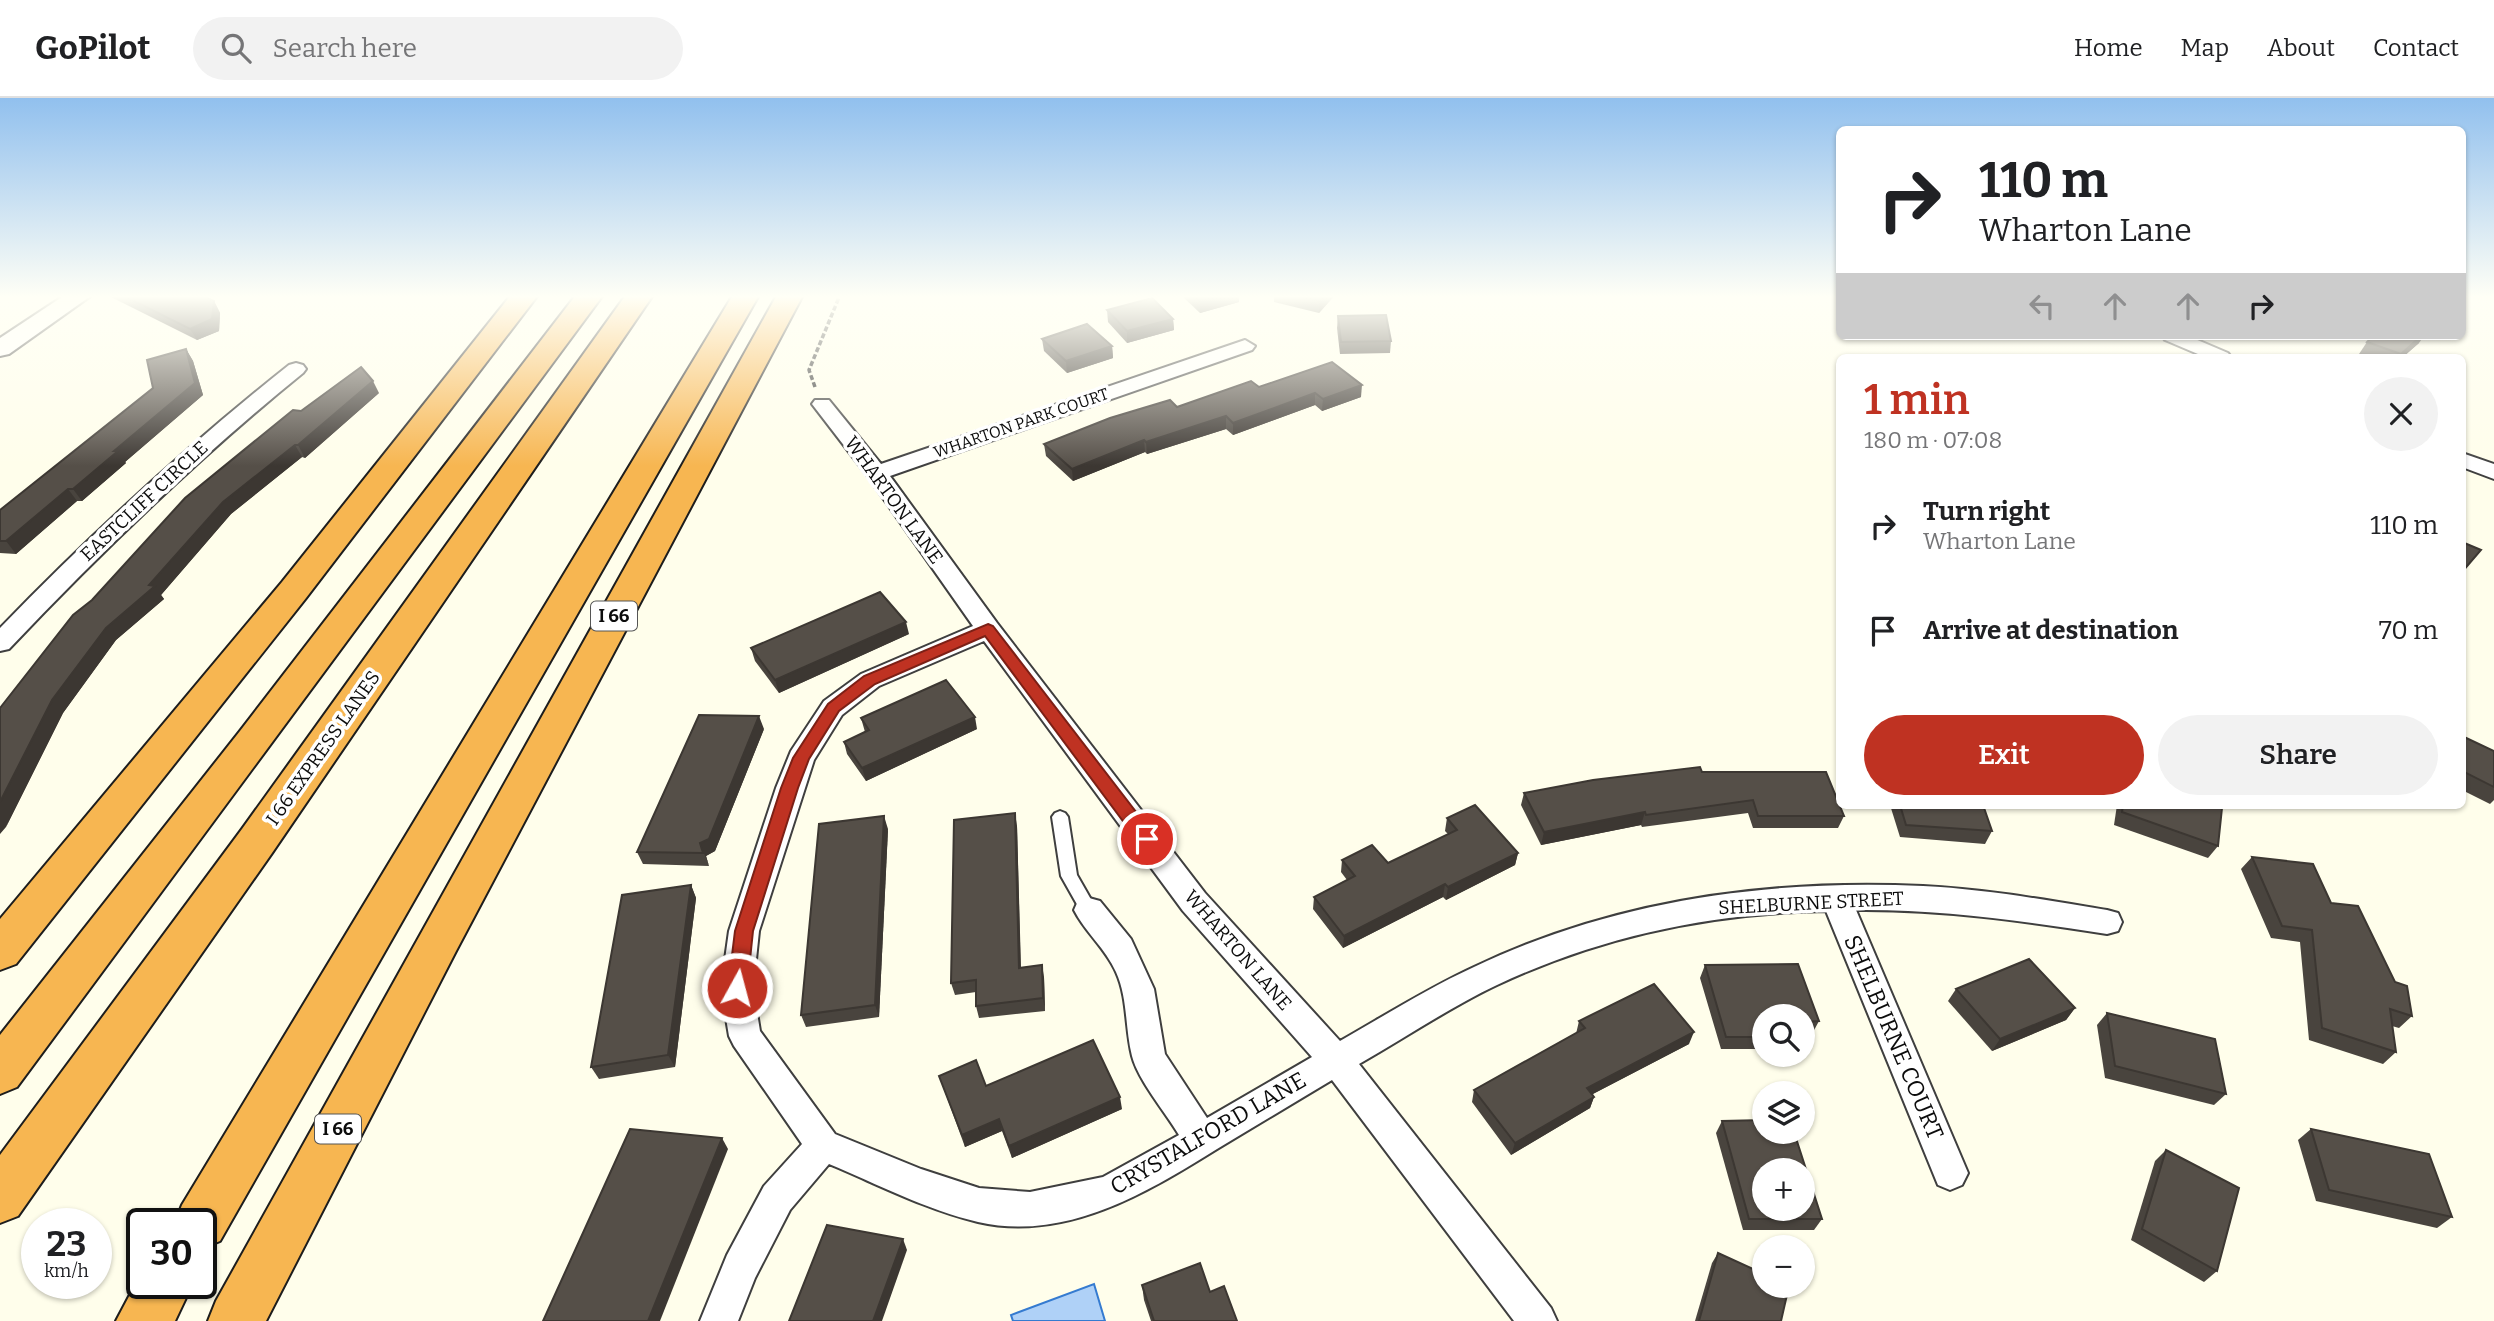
<!DOCTYPE html>
<meta charset="utf-8">
<style>
body{margin:0;font-family:Bitter,serif;background:#f2f2f2;color:#202124;height:100vh;display:flex;flex-direction:column;font-size:26px;white-space:nowrap}
*{box-sizing:border-box;margin:0}
p{font-size:23px;color:#757577}
.icon{flex:none;width:38px;height:38px;fill:none;stroke:currentColor;stroke-width:2;stroke-linecap:round;stroke-linejoin:round}
.map{position:relative;flex:1;overflow:hidden}
.panel{position:absolute;left:1836px;top:256px;width:630px;height:455px;display:flex;flex-direction:column;background:#fff;border-radius:10px;box-shadow:0 2px 5px #0004}
.panel>*{flex:none}
.guide{position:absolute;left:1836px;top:28px;width:630px;height:214px;border-radius:10px;box-shadow:0 2px 5px #0004;background:#fff;color:#202124;overflow:hidden}
.buttons{position:absolute;left:1752px;top:906px;display:grid;gap:14px}
.buttons a{display:grid;place-items:center;width:63px;height:63px;border-radius:50%;background:#fff;box-shadow:0 2px 5px #0004;font-size:35px}
.speed{position:absolute;left:21px;top:1110px;display:flex;gap:14px;font-size:35px;font-weight:700;text-align:center}
.speed>*{display:grid;place-content:center;width:91px;height:91px;border-radius:50%;background:#fff;box-shadow:0 2px 5px #0004;line-height:1}
.speed small{font-size:18px;font-weight:400}
.speed .limit{border:4px solid #111;border-radius:10px;background:#fff;color:#111}
.pin{position:absolute;display:grid;place-items:center;width:60px;height:60px;color:#fff;margin:-30px;border:4px solid #fff;border-radius:50%;box-shadow:0 2px 7px #0007}
.me{position:absolute;width:77px;margin:-38px;rotate:7deg;stroke-linejoin:round;filter:drop-shadow(0 0 5px #0008)}
.turn{display:flex;align-items:center;gap:24px;height:147px;padding:0 28px;font-size:32px}
.turn .icon{width:91px;height:91px;stroke-width:2.5}
.turn b{display:block;font-size:49px;line-height:60px}
.lanes{display:flex;align-items:center;height:66px;padding:0 28px;background:#0003;justify-content:center;gap:35px;direction:ltr}
.lanes .off{opacity:.35}
.round{display:grid;place-items:center;flex:none;width:74px;height:74px;border-radius:37px;background:#f2f2f2}
.summary{display:flex;align-items:center;justify-content:space-between;height:119px;padding:0 28px}
h1{font-size:42px;font-weight:600;line-height:52px;color:#bf3222}
.action{display:flex;gap:14px;margin-top:auto;padding:14px 28px}
.action a{flex:1;height:80px;border-radius:42px;background:#bf3222;color:#fff;font-size:28px;font-weight:600;line-height:80px;text-align:center}
.action a+a{background:#f2f2f2;color:#202124}
ul{padding:0;list-style:none}
li{display:flex;align-items:center;gap:21px;height:105px;padding:0 28px}
li div{flex:1}
li b{display:block;font-size:26px}
li em{font-style:normal}
header{display:flex;align-items:center;gap:42px;box-sizing:border-box;height:98px;padding:0 35px;background:#fff;border-bottom:2px solid #e0e0e0}
header strong{font-size:33px}
nav{display:flex;gap:38px;margin-inline-start:auto;font-size:24px}
.search{width:490px;height:63px;background:#f2f2f2;display:flex;align-items:center;gap:18px;box-sizing:border-box;padding:0 24px;border-radius:38px;color:#757577;font-size:26px}
.map>svg:first-child{display:block}
.water{fill:#afd1f7;stroke:#357bd0;stroke-width:2}
.lines{fill:none;stroke-linecap:round;stroke-linejoin:round}
.service-casing{stroke:#3f3f3f;stroke-width:4}
.minor-casing{stroke:#3f3f3f;stroke-width:4}
.tertiary-casing{stroke:#3f3f3f;stroke-width:4}
.motorway-casing{stroke:#1d1d1d;stroke-width:4}
.path{stroke:#2e2e2e;stroke-width:3.5;stroke-dasharray:5 2.5;stroke-linecap:butt}
.service{fill:#fff;fill-rule:evenodd}
.minor{fill:#fff;fill-rule:evenodd}
.tertiary{fill:#fff;fill-rule:evenodd}
.motorway{fill:#f7b651;fill-rule:evenodd}
.wall{fill:#49443e}
.shaded-wall{fill:#3c3732}
.building{fill:#554f48;stroke:#3c3732;stroke-width:2;fill-rule:evenodd}
.route{fill:#bf3222;stroke:#7c2016;stroke-width:2}
.labels{text-anchor:middle;dominant-baseline:central;stroke-width:7;stroke-linejoin:round;paint-order:stroke}
.far-street-label{font-size:16px;fill:#0c0c0c;stroke:#fff}
.shield{fill:#fff;stroke:#555;stroke-width:2}
.shield-label{font-size:18px;font-weight:bold;fill:#0c0c0c}
.street-label{font-size:19px;fill:#0c0c0c;stroke:#fff}
.near-street-label{font-size:23px;fill:#0c0c0c;stroke:#fff}
</style>
<header>
<strong>GoPilot</strong>
<div class="search"><svg class="icon" aria-label="search" viewBox="0 0 24 24"><circle cx="10" cy="10" r="6"/><path d="M15 15l6 6"/></svg>Search here</div>
<nav><a>Home</a><a>Map</a><a>About</a><a>Contact</a></nav>
</header>
<div class="map">
<svg width="2494" height="1223" viewBox="0 0 2494 1223">
<rect width="100%" height="100%" fill="#fffeeb"/>
<!-- water -->
<polygon class="water" points="1094,1186 1105,1223 1013,1223 1011,1217"/>
<g class="lines">
<defs>
<polygon id="service" points="1060,713 1065,715 1068,719 1077,777 1097,812 1095,817 1089,819 1083,817 1061,778 1052,719 1055,715"/>
<g id="minor">
<polygon points="2162,238 2188,238 2228,255 2231,259 2205,259 2165,242"/>
<path d="M1245,242L1255,248L1252,252L890,378L997,525L1205,795L1340,943C1384,918 1428,890 1474,869C1614,802 1770,781 1923,788C1985,791 2046,802 2107,812L2118,815L2122,824L2118,833L2107,836C2023,823 1941,811 1856,812L1968,1075L1962,1087L1950,1092L1938,1087L1826,813C1712,815 1601,838 1497,887C1450,909 1405,940 1359,966L1551,1210L1557,1223H1514L1332,982C1294,1005 1255,1028 1217,1051C1146,1095 1066,1144 978,1124C927,1112 877,1086 829,1066L790,1112L755,1180L738,1223H700L727,1157L764,1088L802,1046L734,948L729,938L721,890L729,833L776,690L791,653L824,603L861,576L973,528L869,380L812,306L815,302H829L881,366ZM984,543L1183,813L1312,959L1207,1020L1165,956L1154,891L1131,841L1100,803L1089,800L1078,803L1074,812C1085,834 1106,851 1116,874C1128,900 1125,931 1132,958C1138,982 1166,1015 1179,1037L1103,1079L1030,1094L979,1090L921,1071L835,1036L760,933L753,890L759,833L814,662L842,617L879,588Z"/>
<path d="M296,265L303,267L306,271L303,275C198,360 102,453 9,551L0,553V530C91,436 187,348 289,267Z"/>
<polygon points="2462,355 2494,366 2494,381 2462,369"/>
</g>
<polygon id="tertiary" points="65,197 92,197 9,256 0,258 0,240"/>
<g id="motorway">
<polygon points="511,197 538,197 306,500 16,866 0,872 0,821 282,484"/>
<polygon points="576,197 603,197 17,989 0,996 0,937 240,633"/>
<polygon points="626,197 653,197 272,755 18,1118 0,1125 0,1057 242,731"/>
<polygon points="733,197 759,197 220,1143 201,1151 201,1125 175,1125 182,1107"/>
<polygon points="777,197 803,197 456,853 266,1223 208,1223 216,1203"/>
<polygon points="142,1174 142,1185 193,1185 175,1223 116,1223"/>
</g>
</defs>
<!-- service casing -->
<use href="#service" class="service-casing"/>
<!-- minor casing -->
<use href="#minor" class="minor-casing"/>
<!-- tertiary casing -->
<use href="#tertiary" class="tertiary-casing"/>
<!-- motorway casing -->
<use href="#motorway" class="motorway-casing"/>
<!-- path -->
<polyline class="path" points="815,289 809,272 840,197"/>
<!-- service -->
<use href="#service" class="service"/>
<!-- minor -->
<use href="#minor" class="minor"/>
<!-- tertiary -->
<use href="#tertiary" class="tertiary"/>
<!-- motorway -->
<use href="#motorway" class="motorway"/>
</g>
<!-- wall -->
<g class="wall">
<polygon points="107,197 201,197 214,203 220,215 219,233 197,242"/>
<polygon points="1181,197 1239,197 1239,204 1200,215"/>
<polygon points="1274,197 1335,197 1319,215 1274,204"/>
<polygon points="1107,212 1173,221 1174,232 1127,245 1108,224"/>
<polygon points="1338,218 1391,243 1390,255 1340,256 1337,230"/>
<polygon points="1042,241 1112,248 1113,260 1067,275 1044,253"/>
<polygon points="2367,244 2419,245 2403,259 2368,259 2359,256"/>
<polygon points="186,251 193,263 203,297 125,364 126,365 82,403 77,403 16,456 0,455 0,412 153,290"/>
<polygon points="1259,289 1361,299 1322,313 1315,307 1233,337 1226,331 1147,356 1145,354 1073,383 1046,358 1044,346 1177,309"/>
<polygon points="379,295 305,360 302,359 231,416 161,497 164,501 116,542 63,615 6,729 92,502 301,313"/>
<polygon points="909,536 779,595 755,563 751,550"/>
<polygon points="861,620 977,631 866,683 847,656 844,644 865,634"/>
<polygon points="764,631 715,753 706,758 709,768 643,766 637,754"/>
<polygon points="2462,638 2494,653 2494,702 2490,706 2462,692"/>
<polygon points="1702,674 1844,718 1838,730 1753,730 1748,715 1642,729 1641,727 1541,747 1521,707 1524,695"/>
<polygon points="1890,707 1983,707 1992,733 1985,746 1900,739"/>
<polygon points="2049,707 2087,707 2085,711"/>
<polygon points="2117,707 2214,707 2218,748 2208,760 2114,727"/>
<polygon points="1447,720 1518,755 1515,767 1446,802 1443,799 1343,850 1313,811 1314,799 1347,782 1341,774 1342,762 1388,765 1448,736 1445,733"/>
<polygon points="1017,728 1021,870 1044,879 1045,913 979,920 976,908 976,894 955,897 951,885"/>
<polygon points="888,731 879,919 806,929 801,917"/>
<polygon points="2252,759 2331,805 2412,918 2399,930 2392,928 2396,954 2383,966 2309,942 2300,844 2271,840 2241,771"/>
<polygon points="691,787 696,800 675,969 599,981 591,969"/>
<polygon points="1705,867 1819,923 1812,936 1802,936 1802,919 1764,919 1764,951 1721,951 1700,880"/>
<polygon points="1956,891 2075,910 2066,922 1992,953 1948,903"/>
<polygon points="2107,915 2226,996 2214,1007 2105,980 2097,927"/>
<polygon points="1579,923 1689,946 1593,996 1594,999 1590,1010 1511,1057 1472,1004 1474,992 1576,936"/>
<polygon points="939,978 986,988 1122,1011 1012,1060 1002,1033 965,1049"/>
<polygon points="1722,1023 1822,1121 1814,1132 1743,1132 1716,1035"/>
<polygon points="2311,1031 2452,1119 2437,1130 2316,1103 2298,1042"/>
<polygon points="2166,1052 2217,1173 2204,1184 2131,1142 2155,1063"/>
<polygon points="1718,1155 1781,1223 1695,1223 1712,1165"/>
<polygon points="1142,1187 1210,1194 1237,1223 1151,1223 1144,1202"/>
</g>
<!-- shaded-wall -->
<g class="shaded-wall">
<polygon points="1223,197 1239,197 1239,204 1200,215 1200,203"/>
<polygon points="1325,197 1335,197 1319,215 1320,203"/>
<polygon points="214,203 220,215 219,233 197,242 190,231"/>
<polygon points="1173,221 1174,232 1127,245 1127,233"/>
<polygon points="2421,238 2424,238 2419,245 2403,259 2399,259"/>
<polygon points="1112,248 1113,260 1067,275 1066,263"/>
<polygon points="186,251 193,263 203,297 125,364 126,365 82,403 73,391 114,353"/>
<polygon points="373,283 379,295 305,360 298,347"/>
<polygon points="1362,287 1361,299 1322,313 1323,301"/>
<polygon points="1315,295 1315,307 1233,337 1233,325"/>
<polygon points="1226,318 1226,331 1147,356 1146,344"/>
<polygon points="1144,342 1145,354 1073,383 1072,371"/>
<polygon points="295,347 302,359 231,416 161,497 164,501 116,542 63,615 6,729 0,736 0,704 52,602 106,530 149,487 223,404"/>
<polygon points="68,391 77,403 16,456 6,443"/>
<polygon points="906,524 909,536 779,595 775,582"/>
<polygon points="759,618 764,631 715,753 706,758 709,768 700,745"/>
<polygon points="975,619 977,631 866,683 862,670"/>
<polygon points="1645,714 1641,727 1541,747 1544,734"/>
<polygon points="1015,715 1017,728 1021,882 1019,870"/>
<polygon points="884,718 888,731 879,919 875,907"/>
<polygon points="1518,755 1515,767 1446,802 1448,789"/>
<polygon points="1445,786 1443,799 1343,850 1344,838"/>
<polygon points="691,787 696,800 675,969 668,957"/>
<polygon points="1042,867 1044,879 1045,913 1043,900"/>
<polygon points="2075,910 2066,922 1992,953 2000,941"/>
<polygon points="1694,934 1689,946 1583,1001 1587,990"/>
<polygon points="1120,999 1122,1011 1012,1060 1009,1048"/>
<polygon points="1594,999 1590,1010 1511,1057 1515,1045"/>
<polygon points="999,1021 1002,1033 965,1049 962,1037"/>
<polygon points="722,1040 728,1051 660,1223 648,1223"/>
<polygon points="903,1141 907,1152 882,1223 873,1223"/>
</g>
<!-- building -->
<g class="building">
<polygon points="122,197 201,197 214,203 212,221 190,231"/>
<polygon points="1193,197 1223,197 1200,203"/>
<polygon points="1292,197 1325,197 1320,203"/>
<polygon points="1152,200 1173,221 1127,233 1107,212"/>
<polygon points="1386,217 1391,243 1341,244 1338,218"/>
<polygon points="1087,226 1112,248 1066,263 1042,241"/>
<polygon points="2373,238 2421,238 2401,256 2367,244"/>
<polygon points="186,251 195,285 114,353 118,353 73,391 68,391 6,443 0,443 0,412 153,290 147,262"/>
<polygon points="1332,264 1362,287 1323,301 1315,295 1233,325 1226,318 1146,344 1144,342 1072,371 1044,346 1110,320 1170,302 1177,309 1251,283 1259,289"/>
<polygon points="361,269 373,283 298,347 295,347 223,404 149,487 155,488 106,530 52,602 0,704 0,610 73,517 92,502 185,400 293,312 301,313"/>
<polygon points="2462,444 2481,452 2462,474"/>
<polygon points="880,494 906,524 775,582 751,550"/>
<polygon points="946,582 975,619 862,670 844,644 869,632 861,620"/>
<polygon points="699,617 759,618 709,741 700,745 703,755 637,754"/>
<polygon points="2462,638 2494,653 2494,689 2462,673"/>
<polygon points="1700,669 1702,674 1826,674 1844,718 1758,718 1753,702 1646,717 1645,714 1544,734 1524,695 1593,682"/>
<polygon points="1475,707 1518,755 1448,789 1445,786 1344,838 1314,799 1355,778 1342,762 1372,747 1388,765 1457,732 1447,720"/>
<polygon points="1900,707 1983,707 1992,733 1906,727"/>
<polygon points="2123,707 2214,707 2222,710 2218,748 2122,714"/>
<polygon points="1015,715 1019,870 1042,867 1043,900 976,908 976,882 951,885 954,722"/>
<polygon points="884,718 875,907 801,917 819,726"/>
<polygon points="2252,759 2313,766 2331,805 2358,808 2395,884 2407,888 2412,918 2390,911 2396,954 2322,930 2312,832 2282,828"/>
<polygon points="691,787 668,957 591,969 622,797"/>
<polygon points="2029,861 2075,910 2000,941 1956,891"/>
<polygon points="1798,866 1819,923 1802,924 1802,919 1764,919 1764,939 1726,939 1705,867"/>
<polygon points="1654,886 1694,934 1587,990 1594,999 1515,1045 1474,992 1585,930 1579,923"/>
<polygon points="2107,915 2215,941 2226,996 2115,968"/>
<polygon points="1093,942 1120,999 1009,1048 999,1021 962,1037 939,978 976,962 986,988"/>
<path d="M1764,1022V1034H1794L1822,1121H1749L1722,1023ZM1764,1073H1802V1111H1764Z"/>
<polygon points="630,1031 722,1040 648,1223 543,1223"/>
<polygon points="2311,1031 2429,1056 2452,1119 2329,1092"/>
<polygon points="2166,1052 2239,1090 2217,1173 2142,1131"/>
<polygon points="827,1127 903,1141 873,1223 789,1223"/>
<polygon points="1718,1155 1764,1176 1764,1188 1789,1188 1781,1223 1699,1223"/>
<polygon points="1200,1165 1210,1194 1224,1188 1237,1223 1154,1223 1142,1187"/>
</g>
<!-- sky -->
<linearGradient id="sky" x2="0" y2="1"><stop stop-color="#91c0ee"/><stop offset="0.54" stop-color="#fffff6"/><stop offset="1" stop-color="#fffff6" stop-opacity="0"/></linearGradient>
<rect width="2494" height="368" fill="url(#sky)"/>
<!-- route -->
<polygon class="route" points="988,526 993,528 1153,736 1155,741 1153,746 1140,746 985,538 875,586 839,613 809,661 798,690 753,833 747,890 744,896 737,898 731,896 728,890 735,833 781,690 793,660 828,606 864,578"/>
<g class="labels">
<!-- far-street labels -->
<g class="far-street-label">
<text transform="translate(1021 325) rotate(-19)">WHARTON PARK COURT</text>
</g>
<!-- shield labels -->
<g class="shield">
<rect x="591" y="503.5" width="46" height="29" rx="5"/>
<rect x="315" y="1016.5" width="46" height="29" rx="5"/>
</g>
<g class="shield-label">
<text x="614" y="518">I 66</text>
<text x="338" y="1031">I 66</text>
</g>
<!-- street labels -->
<g class="street-label">
<text transform="translate(894 402) rotate(54)">WHARTON LANE</text>
<text transform="translate(144 403) rotate(-43)">EASTCLIFF CIRCLE</text>
<text transform="translate(323 650) rotate(-55)">I 66 EXPRESS LANES</text>
<text transform="translate(1811 805) rotate(-3)">SHELBURNE STREET</text>
<text transform="translate(1238 852) rotate(49)">WHARTON LANE</text>
</g>
<!-- near-street labels -->
<g class="near-street-label">
<text transform="translate(1894 939) rotate(67)">SHELBURNE COURT</text>
<text transform="translate(1208 1035) rotate(-30)">CRYSTALFORD LANE</text>
</g>
</g>
</svg>
<div class="buttons">
<a><svg class="icon" aria-label="search" viewBox="0 0 24 24"><circle cx="10" cy="10" r="6"/><path d="M15 15l6 6"/></svg></a>
<a><svg class="icon" aria-label="layers" viewBox="0 0 24 24"><path d="M12 4l9 5-9 5-9-5zM3 14l9 5 9-5"/></svg></a>
<a>+</a>
<a>−</a>
</div>
<div class="speed"><div>23<small>km/h</small></div><div class="limit">30</div></div>
<div class="pin" style="left:1147px;top:741px;background:#d93025"><svg class="icon" aria-label="arrive" viewBox="0 0 24 24"><path d="M6 21V4h12l-3 4 3 4H6"/></svg></div>
<svg class="me" style="left:737px;top:890px" viewBox="-20 -20 40 40"><circle r="17" fill="#bf3222" stroke="#fff" stroke-width="3"/><path d="M0-11L8 9 0 5-8 9z" fill="#fff"/></svg>
<div class="guide">
<div class="turn"><svg class="icon" aria-label="right" viewBox="0 0 24 24"><path d="M7 20v-9h11M14 6l5 5-5 5"/></svg><div><b>110 m</b>Wharton Lane</div></div>
<div class="lanes"><svg class="icon off" aria-label="left" viewBox="0 0 24 24"><path d="M17 20v-9H6M10 6l-5 5 5 5"/></svg><svg class="icon off" aria-label="ahead" viewBox="0 0 24 24"><path d="M12 20V5M6 11l6-6 6 6"/></svg><svg class="icon off" aria-label="ahead" viewBox="0 0 24 24"><path d="M12 20V5M6 11l6-6 6 6"/></svg><svg class="icon" aria-label="right" viewBox="0 0 24 24"><path d="M7 20v-9h11M14 6l5 5-5 5"/></svg></div>
</div>
<section class="panel">
<div class="summary"><div><h1>1 min</h1><p>180 m · 07:08</p></div><a class="round"><svg class="icon" aria-label="close" viewBox="0 0 24 24"><path d="M6 6l12 12M18 6L6 18"/></svg></a></div>
<ul>
<li><svg class="icon" aria-label="right" viewBox="0 0 24 24"><path d="M7 20v-9h11M14 6l5 5-5 5"/></svg><div><b>Turn right</b><p>Wharton Lane</p></div><em>110 m</em></li>
<li><svg class="icon" aria-label="arrive" viewBox="0 0 24 24"><path d="M6 21V4h12l-3 4 3 4H6"/></svg><div><b>Arrive at destination</b></div><em>70 m</em></li>
</ul>
<div class="action"><a>Exit</a><a>Share</a></div>
</section>
</div>
